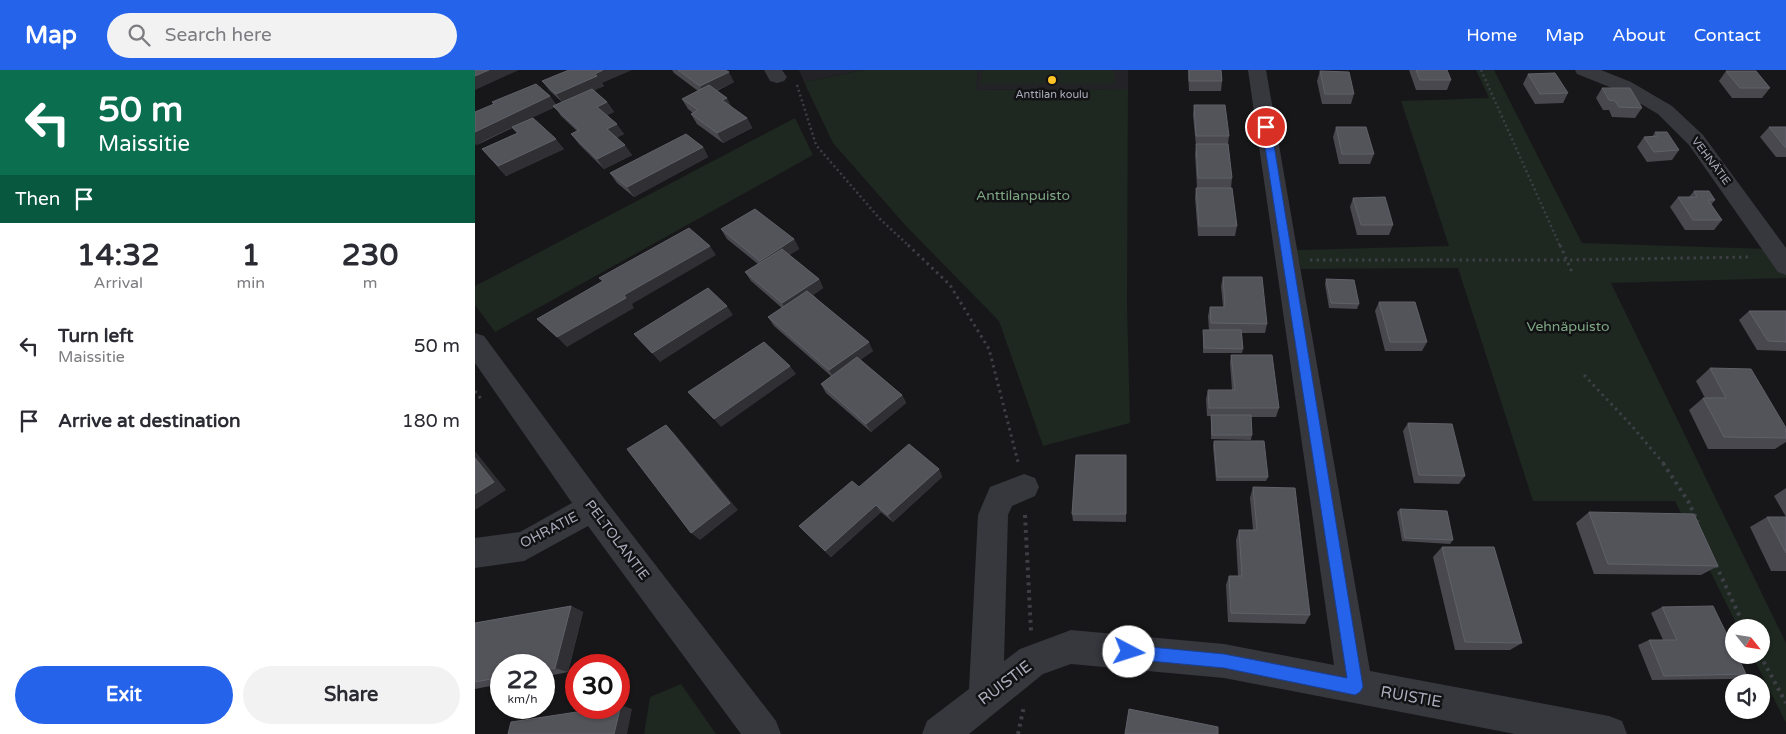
<!DOCTYPE html>
<meta charset="utf-8">
<style>
body{margin:0;font-family:"Varela Round",sans-serif;background:#f2f2f3;color:#2b2b33;height:100vh;display:flex;flex-direction:column;font-size:19px;white-space:nowrap}
*{box-sizing:border-box;margin:0}
p{font-size:16px;color:#7c7c81}
.icon{flex:none;width:28px;height:28px;fill:none;stroke:currentColor;stroke-width:2;stroke-linecap:round;stroke-linejoin:round}
.map{position:relative;flex:1;overflow:hidden}
.side{display:flex;flex-direction:column;background:#fff;width:475px}
.side>*{flex:none}
.hud{background:#0b6e4f;color:#fff;overflow:hidden}
.needle{width:32px;rotate:120deg}
.buttons{position:absolute;left:1250px;top:549px;display:grid;gap:10px}
.buttons a{display:grid;place-items:center;width:45px;height:45px;border-radius:50%;background:#fff;box-shadow:0 1px 4px #0004;font-size:25px}
.speed{position:absolute;left:15px;top:584px;display:flex;gap:10px;font-size:25px;font-weight:700;text-align:center}
.speed>*{display:grid;place-content:center;width:65px;height:65px;border-radius:50%;background:#fff;box-shadow:0 1px 4px #0004;line-height:1}
.speed small{font-size:12px;font-weight:400}
.speed .limit{border:8px solid #d22;background:#fff;color:#111}
.pin{position:absolute;display:grid;place-items:center;width:42px;height:42px;color:#fff;margin:-21px;border:2px solid #fff;border-radius:50%;box-shadow:0 1px 5px #0007}
.me{position:absolute;width:55px;margin:-28px;rotate:95deg;stroke-linejoin:round;filter:drop-shadow(0 0 4px #0008)}
.turn{display:flex;align-items:center;gap:18px;height:105px;padding:0 15px;font-size:22px}
.turn .icon{width:65px;height:65px;stroke-width:2.5}
.turn b{display:block;font-size:35px;line-height:42px}
.then{display:flex;align-items:center;height:48px;padding:0 15px;background:#0003;gap:10px;font-size:19px}
.eta{display:flex;justify-content:space-evenly;align-items:center;height:85px;text-align:center}
.eta b{font-size:30px;font-weight:800;line-height:35px}
.primary-button{display:flex;gap:10px;margin-top:auto;padding:10px 15px}
.primary-button a{flex:1;height:58px;border-radius:30px;background:#2563eb;color:#fff;font-size:20px;font-weight:800;line-height:58px;text-align:center}
.primary-button a+a{background:#f2f2f3;color:#2b2b33}
ul{padding:0;list-style:none}
li{display:flex;align-items:center;gap:15px;height:75px;padding:0 15px}
li div{flex:1}
li b{display:block;font-size:19px}
li em{font-style:normal}
header{display:flex;align-items:center;gap:30px;box-sizing:border-box;height:70px;padding:0 25px;background:#2563eb;color:#fff}
header strong{font-size:24px}
nav{display:flex;gap:28px;margin-inline-start:auto;font-size:18px}
.search{width:350px;height:45px;background:#f2f2f3;display:flex;align-items:center;gap:12px;box-sizing:border-box;padding:0 18px;border-radius:28px;color:#7c7c81;font-size:19px}
main{display:flex;flex:1;min-height:0}
.map>svg:first-child{display:block}
.built{fill:#232226}
.green{fill:#1e2720}
.lines{fill:none;stroke-linecap:round;stroke-linejoin:round}
.path-far2{stroke:#3d3f45;stroke-width:2.5;stroke-dasharray:2 3;stroke-linecap:butt}
.path-far1{stroke:#3d3f45;stroke-width:3;stroke-dasharray:2.5 4;stroke-linecap:butt}
.path{stroke:#3d3f45;stroke-width:4;stroke-dasharray:3 4.5;stroke-linecap:butt}
.minor{fill:#37383e;fill-rule:evenodd}
.wall{fill:#48484e}
.shaded-wall{fill:#303034}
.building{fill:#53535a;stroke:#606169}
.route{fill:#2563eb;stroke:#184099}
.poi-dot{fill:#ffc528;stroke:#121114;stroke-width:2}
.labels{text-anchor:middle;dominant-baseline:central;stroke-width:5;stroke-linejoin:round;paint-order:stroke}
.far-poi-label{font-size:11px;fill:#a8acba;stroke:#121114}
.far-street-label{font-size:11px;fill:#a8acba;stroke:#121114}
.park-label{font-size:14px;fill:#7da683;stroke:#121114}
.street-label{font-size:14px;fill:#a8acba;stroke:#121114}
.near-street-label{font-size:16px;fill:#a8acba;stroke:#121114}
</style>
<header>
<strong>Map</strong>
<div class="search"><svg class="icon" aria-label="search" viewBox="0 0 24 24"><circle cx="10" cy="10" r="6"/><path d="M15 15l6 6"/></svg>Search here</div>
<nav><a>Home</a><a>Map</a><a>About</a><a>Contact</a></nav>
</header>
<main>
<section class="side">
<div class="hud">
<div class="turn"><svg class="icon" aria-label="left" viewBox="0 0 24 24"><path d="M17 20v-9H6M10 6l-5 5 5 5"/></svg><div><b>50 m</b>Maissitie</div></div>
<div class="then">Then<svg class="icon" aria-label="arrive" viewBox="0 0 24 24"><path d="M6 21V4h12l-3 4 3 4H6"/></svg></div>
</div>
<div class="eta">
<div><b>14:32</b><p>Arrival</p></div>
<div><b>1</b><p>min</p></div>
<div><b>230</b><p>m</p></div>
</div>
<ul>
<li><svg class="icon" aria-label="left" viewBox="0 0 24 24"><path d="M17 20v-9H6M10 6l-5 5 5 5"/></svg><div><b>Turn left</b><p>Maissitie</p></div><em>50 m</em></li>
<li><svg class="icon" aria-label="arrive" viewBox="0 0 24 24"><path d="M6 21V4h12l-3 4 3 4H6"/></svg><div><b>Arrive at destination</b></div><em>180 m</em></li>
</ul>
<div class="primary-button"><a>Exit</a><a>Share</a></div>
</section>
<div class="map">
<svg width="1311" height="664" viewBox="0 0 1311 664">
<rect width="100%" height="100%" fill="#171719"/>
<!-- built -->
<g class="built">
<polygon points="324,0 388,0 329,12"/>
<polygon points="503,0 653,0 653,19 500,20"/>
</g>
<!-- green -->
<g class="green">
<polygon points="388,0 503,0 501,20 653,19 652,235 655,353 568,376 524,251 431,156 358,73 329,12"/>
<polygon points="508,0 639,0 639,14 505,14"/>
<polygon points="1001,0 1019,0 1107,173 1294,179 1311,203 1311,208 1136,213 1311,573 1311,653 1277,585 1286,585 1286,558 1263,557 1200,431 1058,431 983,198 826,199 821,180 974,176 926,31 1014,28"/>
<polygon points="320,48 338,85 20,262 0,235 0,216"/>
<polygon points="206,614 241,664 169,664 175,627"/>
</g>
<g class="lines">
<!-- path-far2 -->
<g class="path-far2">
<polyline points="1006,0 1085,176"/>
<polyline points="322,15 341,75 405,149 434,176"/>
</g>
<!-- path-far1 -->
<g class="path-far1">
<polyline points="433,175 475,215 514,279 543,392"/>
<polyline points="1085,175 1097,202"/>
<polyline points="835,190 1092,190 1277,187"/>
<polyline points="1109,305 1157,356 1189,394"/>
<polyline points="0,321 7,330"/>
</g>
<!-- path -->
<g class="path">
<polyline points="1188,393 1213,431 1223,452"/>
<polyline points="550,445 556,561"/>
<polyline points="1241,495 1270,558"/>
<polyline points="1285,585 1311,633"/>
<polyline points="543,664 549,636"/>
</g>
<!-- minor -->
<g class="minor">
<polygon points="289,0 307,0 312,7 309,11 302,13 295,11"/>
<polygon points="773,0 791,0 895,601 1134,646 1147,651 1152,664 1040,664 749,608 596,594 568,604 494,664 447,664 452,651 494,619 503,445 515,417 549,404 560,408 564,417 560,426 537,436 533,445 529,591 545,579 596,560 749,574 859,595"/>
<polygon points="1100,0 1126,0 1156,12 1197,36 1228,65 1311,178 1311,205 1303,202 1214,75 1183,44 1142,20 1102,4"/>
<polygon points="0,263 9,266 128,427 301,651 306,664 266,664 113,456 49,491 0,498 0,468 45,462 97,433 0,293"/>
</g>
</g>
<!-- wall -->
<g class="wall">
<polygon points="197,0 250,0 259,12 242,21 257,38 272,48 277,58 248,73 222,54 216,44 218,43 213,39 207,29 223,21 199,3"/>
<polygon points="713,0 746,0 747,11 746,21 714,21"/>
<polygon points="934,0 972,0 976,10 972,20 941,20"/>
<polygon points="845,1 879,24 876,34 847,34 842,11"/>
<polygon points="1251,1 1295,18 1287,28 1257,28 1244,11"/>
<polygon points="1053,4 1093,23 1088,33 1060,34 1048,14"/>
<polygon points="67,11 127,13 129,16 119,20 132,32 139,42 132,45 149,64 141,68 157,85 129,99 104,74 96,64 102,61 86,46 80,37 56,48 89,79 31,106 7,79 42,63 37,58 0,76 75,26 81,35 87,32 75,21"/>
<polygon points="1127,18 1167,38 1160,48 1137,47 1134,40 1128,40 1121,28"/>
<polygon points="719,35 754,66 753,74 757,108 756,118 762,156 760,166 723,166 720,128 721,118 722,118 720,84 721,76 718,45"/>
<polygon points="861,57 899,84 895,94 864,94 858,67"/>
<polygon points="1294,57 1311,57 1311,87 1301,87 1285,67"/>
<polygon points="1180,62 1204,80 1197,90 1172,92 1162,77 1169,67 1177,67"/>
<polygon points="228,77 233,87 159,127 142,113 135,103"/>
<polygon points="1219,121 1240,130 1236,135 1247,150 1239,160 1210,160 1195,137 1203,127 1214,127"/>
<polygon points="878,128 918,155 914,165 882,165 875,137"/>
<polygon points="246,159 319,169 324,179 314,185 344,209 348,218 338,225 398,281 385,290 427,325 431,333 396,362 351,323 346,314 356,306 299,256 293,247 307,238 276,211 270,202 283,194 252,169"/>
<polygon points="748,207 792,254 790,263 767,263 768,279 767,283 728,283 728,260 734,260 733,246 735,237 748,237 746,216"/>
<polygon points="851,209 884,234 882,239 854,238 850,214"/>
<polygon points="904,232 952,272 947,281 910,281 900,241"/>
<polygon points="1274,241 1311,241 1311,281 1282,280 1264,250"/>
<polygon points="756,285 804,338 801,347 776,347 777,365 776,370 736,369 736,346 732,346 731,329 733,320 757,320 755,293"/>
<polygon points="1235,298 1311,358 1311,372 1300,379 1233,379 1214,340 1228,328 1230,328 1221,311"/>
<polygon points="933,353 990,406 984,414 939,413 928,361"/>
<polygon points="739,371 793,407 791,411 741,411 738,376"/>
<polygon points="651,385 651,452 598,451 597,444"/>
<polygon points="464,399 467,407 418,452 406,442 356,487 324,456 384,417"/>
<polygon points="778,417 835,545 830,554 753,552 751,515 754,506 763,506 761,470 764,460 778,460 775,428"/>
<polygon points="1311,418 1311,501 1296,501 1275,457 1292,447 1311,447 1299,426"/>
<polygon points="925,439 978,470 975,474 927,471 922,442"/>
<polygon points="1114,442 1243,496 1226,505 1119,504 1101,453"/>
<polygon points="967,477 1047,573 1035,580 980,580 958,487"/>
<polygon points="96,536 108,542 93,602 69,607 69,595 26,595 26,614 0,619 0,553"/>
<polygon points="1187,537 1271,604 1257,609 1177,610 1163,575 1174,570 1188,570 1176,543"/>
</g>
<!-- shaded-wall -->
<g class="shaded-wall">
<polygon points="14,0 44,0 0,20 0,6"/>
<polygon points="128,0 157,0 127,13 129,16 89,34 81,24"/>
<polygon points="254,2 259,12 230,26 225,16"/>
<polygon points="75,26 82,36 0,75 0,62"/>
<polygon points="252,28 257,38 247,30"/>
<polygon points="132,32 139,42 129,47 122,37"/>
<polygon points="272,48 277,58 248,73 242,63"/>
<polygon points="142,54 149,64 139,69 132,59"/>
<polygon points="81,69 89,79 31,106 23,96"/>
<polygon points="150,75 157,85 129,99 122,89"/>
<polygon points="228,77 233,87 159,127 152,117"/>
<polygon points="319,169 324,179 290,200 285,191"/>
<polygon points="235,176 241,185 157,234 159,238 92,277 82,267 149,225"/>
<polygon points="344,209 348,218 312,243 307,233"/>
<polygon points="252,236 258,245 185,292 177,283"/>
<polygon points="394,272 398,281 359,309 354,300"/>
<polygon points="315,296 321,304 246,357 239,349"/>
<polygon points="427,325 431,333 396,362 391,354"/>
<polygon points="191,355 199,363 263,440 225,470 216,463"/>
<polygon points="0,381 31,420 0,440"/>
<polygon points="464,399 467,407 418,452 413,445"/>
<polygon points="401,435 406,442 356,487 350,481"/>
<polygon points="96,536 108,542 93,602 80,598"/>
<polygon points="146,635 157,639 152,664 139,664"/>
</g>
<!-- building -->
<g class="building">
<polygon points="0,0 14,0 0,6"/>
<polygon points="94,0 128,0 120,4 122,6 81,24 67,11"/>
<polygon points="203,0 250,0 254,2 225,16"/>
<polygon points="714,0 746,0 747,11 714,11"/>
<polygon points="941,0 972,0 976,10 945,10"/>
<polygon points="845,1 874,2 879,24 850,24"/>
<polygon points="1251,1 1281,1 1295,18 1265,18"/>
<polygon points="1080,3 1093,23 1065,24 1053,4"/>
<polygon points="61,14 75,26 0,62 0,42 19,34 17,32"/>
<polygon points="234,15 252,28 247,30 272,48 242,63 216,44 223,40 207,29"/>
<polygon points="1127,18 1155,18 1167,38 1144,37 1140,31 1134,30"/>
<polygon points="117,19 132,32 122,37 142,54 132,59 150,75 122,89 96,64 104,60 78,36"/>
<polygon points="719,35 750,35 754,66 721,66"/>
<polygon points="58,48 81,69 23,96 7,79 43,63 37,57"/>
<polygon points="861,57 891,57 899,84 867,84"/>
<polygon points="1294,57 1311,57 1311,77 1310,77"/>
<polygon points="1180,62 1192,62 1204,80 1179,82 1169,67 1183,66"/>
<polygon points="211,64 228,77 152,117 135,103"/>
<polygon points="721,74 753,74 757,108 723,108"/>
<polygon points="721,118 757,118 762,156 724,156"/>
<polygon points="1219,121 1234,121 1240,130 1233,130 1247,150 1218,150 1203,127 1222,127"/>
<polygon points="910,127 918,155 886,155 878,128"/>
<polygon points="280,139 319,169 285,191 246,159"/>
<polygon points="214,158 235,176 149,225 151,228 82,267 62,249 128,211 124,208"/>
<polygon points="307,179 344,209 307,233 270,202"/>
<polygon points="748,207 787,207 792,254 736,253 735,237 750,237"/>
<polygon points="851,209 879,210 884,234 856,233"/>
<polygon points="233,218 252,236 177,283 159,264"/>
<polygon points="332,221 394,272 354,300 293,247"/>
<polygon points="904,232 940,232 952,272 915,272"/>
<polygon points="1274,241 1311,241 1311,272 1293,271"/>
<polygon points="728,260 766,260 768,279 729,278"/>
<polygon points="289,272 315,296 239,349 213,322"/>
<polygon points="756,285 797,285 804,338 734,338 733,320 760,320"/>
<polygon points="382,287 427,325 391,354 346,314"/>
<polygon points="1235,298 1276,299 1311,358 1311,368 1249,367 1228,328 1251,328"/>
<polygon points="736,345 776,345 777,365 737,365"/>
<polygon points="933,353 977,354 990,406 944,405"/>
<polygon points="191,355 255,433 216,463 152,379"/>
<polygon points="739,371 789,371 793,407 742,407"/>
<polygon points="434,374 464,399 413,445 401,435 350,481 324,456 377,411 384,417"/>
<polygon points="601,385 651,385 651,444 597,444"/>
<polygon points="0,388 19,412 0,424"/>
<polygon points="778,417 820,418 835,545 756,543 754,506 767,506 764,460 782,460"/>
<polygon points="925,439 972,441 978,470 930,468"/>
<polygon points="1114,442 1219,444 1243,496 1133,494"/>
<polygon points="1292,447 1311,447 1311,483"/>
<polygon points="967,477 1019,477 1047,573 990,572"/>
<polygon points="96,536 80,598 69,600 69,595 26,595 26,607 0,612 0,553"/>
<polygon points="1238,536 1259,579 1259,585 1262,585 1271,604 1189,606 1174,570 1202,570 1187,537"/>
<polygon points="144,635 146,635 139,664 33,664 36,652 128,638 144,638"/>
<polygon points="654,639 743,657 743,664 650,664"/>
</g>
<!-- route -->
<polygon class="route" points="791,54 796,57 888,617 885,622 880,625 749,598 654,589 649,587 647,582 649,577 654,575 749,584 872,608 787,57"/>
<!-- markers -->
<circle class="poi-dot" cx="577" cy="10" r="5"/>
<g class="labels">
<!-- far-poi labels -->
<g class="far-poi-label">
<text x="577" y="24">Anttilan koulu</text>
</g>
<!-- far-street labels -->
<g class="far-street-label">
<text transform="translate(1236 91) rotate(53)">VEHNÄTIE</text>
</g>
<!-- park labels -->
<g class="park-label">
<text x="548" y="125">Anttilanpuisto</text>
<text x="1093" y="256">Vehnäpuisto</text>
</g>
<!-- street labels -->
<g class="street-label">
<text transform="translate(74 460) rotate(-27)">OHRATIE</text>
<text transform="translate(142 470) rotate(53)">PELTOLANTIE</text>
</g>
<!-- near-street labels -->
<g class="near-street-label">
<text transform="translate(530 613) rotate(-37)">RUISTIE</text>
<text transform="translate(936 627) rotate(10)">RUISTIE</text>
</g>
</g>
</svg>
<div class="buttons">
<a><svg class="needle" viewBox="-14 -14 28 28"><path d="M0-13l5 13h-10z" fill="#e53935"/><path d="M0 13l5-13h-10z" fill="#7c7c81"/></svg></a>
<a><svg class="icon" aria-label="sound" viewBox="0 0 24 24"><path d="M4 9h4l5-4v14l-5-4H4zM17 9q2 3 0 6"/></svg></a>
</div>
<div class="speed"><div>22<small>km/h</small></div><div class="limit">30</div></div>
<div class="pin" style="left:791px;top:57px;background:#d93025"><svg class="icon" aria-label="arrive" viewBox="0 0 24 24"><path d="M6 21V4h12l-3 4 3 4H6"/></svg></div>
<svg class="me" style="left:654px;top:582px" viewBox="-20 -20 40 40"><circle r="19" fill="#fff"/><path d="M0-13L10 11 0 6-10 11z" fill="#2563eb"/></svg>
</div>
</main>
